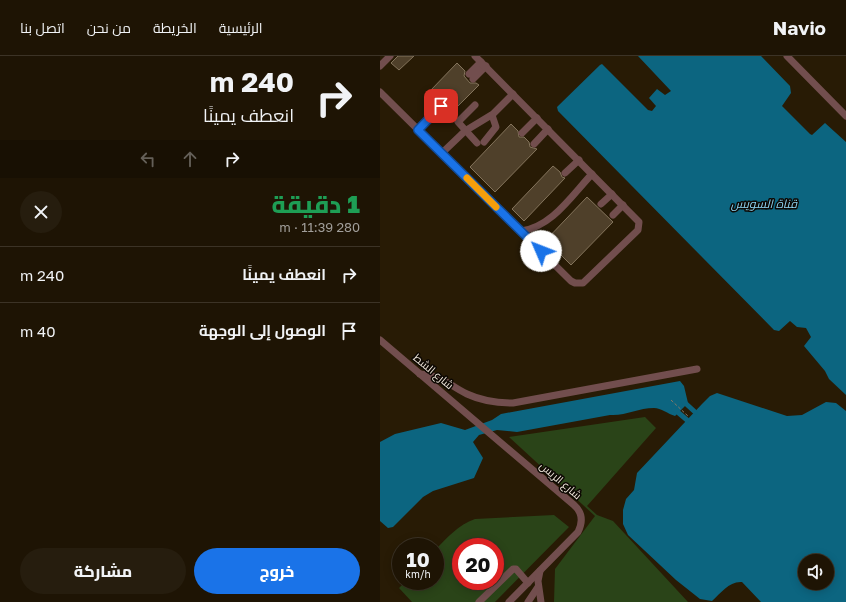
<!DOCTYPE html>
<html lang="ar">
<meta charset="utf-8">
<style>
body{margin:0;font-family:"Golos Text",Cairo,sans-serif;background:#261d0e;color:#f1f3f6;direction:rtl;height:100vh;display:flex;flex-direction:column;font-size:15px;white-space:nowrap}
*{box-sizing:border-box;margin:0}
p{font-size:13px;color:#a19e9a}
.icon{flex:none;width:22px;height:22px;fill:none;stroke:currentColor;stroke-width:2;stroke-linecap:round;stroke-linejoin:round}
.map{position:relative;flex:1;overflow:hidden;direction:ltr}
.side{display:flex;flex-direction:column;background:#1e1404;width:380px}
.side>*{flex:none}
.hud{background:#1e1404;color:#f1f3f6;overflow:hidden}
.buttons{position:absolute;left:418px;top:498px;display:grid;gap:8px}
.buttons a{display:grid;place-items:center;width:36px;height:36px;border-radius:50%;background:#1e1404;box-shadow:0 2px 10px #0003,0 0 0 1px #3c3326;font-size:20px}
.speed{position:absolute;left:12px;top:482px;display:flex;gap:8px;font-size:20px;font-weight:700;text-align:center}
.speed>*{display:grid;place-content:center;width:52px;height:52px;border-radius:50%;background:#1e1404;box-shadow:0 2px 10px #0003,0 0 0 1px #3c3326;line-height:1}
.speed small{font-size:10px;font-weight:400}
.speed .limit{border:6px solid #d22;background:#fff;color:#111}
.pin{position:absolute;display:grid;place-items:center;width:34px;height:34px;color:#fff;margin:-17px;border-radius:8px;box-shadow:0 2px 6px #0006}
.me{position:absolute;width:44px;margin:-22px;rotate:314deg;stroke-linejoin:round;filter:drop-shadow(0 0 3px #0008)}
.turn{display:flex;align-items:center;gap:14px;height:84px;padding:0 20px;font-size:18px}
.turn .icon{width:52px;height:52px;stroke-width:2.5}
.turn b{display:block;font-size:28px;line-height:34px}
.lanes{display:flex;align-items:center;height:38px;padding:0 20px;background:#0003;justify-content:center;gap:20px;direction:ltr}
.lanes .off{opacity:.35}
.round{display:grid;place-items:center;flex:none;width:42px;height:42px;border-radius:21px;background:#261d0e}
.summary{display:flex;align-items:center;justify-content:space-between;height:68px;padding:0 20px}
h1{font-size:24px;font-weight:800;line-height:30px;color:#1e9e55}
.button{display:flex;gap:8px;margin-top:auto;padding:8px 20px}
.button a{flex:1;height:46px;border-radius:24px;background:#1a73e8;color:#fff;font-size:16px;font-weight:800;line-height:46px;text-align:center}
.button a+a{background:#261d0e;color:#f1f3f6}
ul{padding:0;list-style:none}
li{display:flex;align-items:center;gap:12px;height:56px;padding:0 20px;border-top:1px solid #3c3326}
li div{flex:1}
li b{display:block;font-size:15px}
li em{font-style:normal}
header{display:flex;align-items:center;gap:24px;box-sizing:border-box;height:56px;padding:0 20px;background:#1e1404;border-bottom:1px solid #3c3326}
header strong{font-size:19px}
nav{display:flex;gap:22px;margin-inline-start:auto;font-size:14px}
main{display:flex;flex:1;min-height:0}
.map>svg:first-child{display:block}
.green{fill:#2a4418;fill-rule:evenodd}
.water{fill:#0c6580;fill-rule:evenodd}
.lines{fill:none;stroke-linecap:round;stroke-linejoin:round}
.canal{stroke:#0c6580;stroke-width:5}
.building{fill:#4f402a;stroke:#84745c}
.path{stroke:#857967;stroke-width:1;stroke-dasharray:3 2;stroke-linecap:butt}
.minor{stroke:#724e4e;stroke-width:7}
.route-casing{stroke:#114b97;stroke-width:10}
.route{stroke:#1a73e8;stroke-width:7}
.slow{stroke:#f59e0b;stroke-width:7}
.labels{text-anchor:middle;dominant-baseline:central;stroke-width:3;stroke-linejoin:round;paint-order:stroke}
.street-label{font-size:11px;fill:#f1e8db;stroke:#0c0702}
.water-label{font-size:12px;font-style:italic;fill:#8cd4f2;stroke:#0c0702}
</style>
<header>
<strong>Navio</strong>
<nav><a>الرئيسية</a><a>الخريطة</a><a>من نحن</a><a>اتصل بنا</a></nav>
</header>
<main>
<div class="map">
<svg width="466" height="546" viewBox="0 0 466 546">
<rect width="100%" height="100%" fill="#281b05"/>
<!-- green -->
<g class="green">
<polygon points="265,361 276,372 207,450 217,459 233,465 308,546 174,546 175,513 215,460 129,381"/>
<path d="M174,459L189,471L115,546H32L19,532L26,525H55V494C68,481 78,469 95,463ZM81,491H115V525H81Z"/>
</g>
<!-- water -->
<g class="water">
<polygon points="258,0 381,0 410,30 411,37 402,50 430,78 432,79 445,67 466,86 466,339 449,323 445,315 424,290 431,281 426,272 417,271 410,265 399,275 394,274 178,55 177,51 220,9 222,8 268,54 272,55 276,50 269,42 277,33 285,39 291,35"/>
<path d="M300,325L304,330L308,347L295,360C288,358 281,352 274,352C258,352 246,360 230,359L137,376L117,374L99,379L93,386L103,402L94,422L53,435L43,441L13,471L8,472L0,465V386L15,378L61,367L85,374L112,364L121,358Z"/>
<path d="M337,337L407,360L422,359L446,346L456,347L466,355V546H381L362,526C349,525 341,537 332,545L320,543L296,524L248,479L243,468V454L246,443L254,434L257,417L322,348L330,340ZM425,505H447V527H425Z"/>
</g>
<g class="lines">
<!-- canal -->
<g class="canal">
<polyline points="303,345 315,356"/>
<polyline points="294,353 307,364"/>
</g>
</g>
<!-- building -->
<g class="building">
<polygon points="18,0 34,0 19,14 11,7"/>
<polygon points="77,7 85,15 84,20 90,27 96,27 99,29 72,56 65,47 61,45 50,35"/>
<polygon points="131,68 138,75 139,81 144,81 149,86 150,91 157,93 115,136 90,111"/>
<polygon points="173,110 180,116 182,121 185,122 144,165 132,153"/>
<polygon points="207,141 233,166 191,209 166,184"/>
</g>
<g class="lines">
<!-- path -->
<polyline class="path" points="291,344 309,361"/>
<!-- minor -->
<g class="minor">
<polyline points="407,0 466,60"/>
<polyline points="0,10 10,0"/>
<polyline points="89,18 101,6"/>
<polyline points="93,23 106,10"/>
<polyline points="0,36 191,225 195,227 203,227 256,176 258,174 259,166 95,0"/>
<polyline points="95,49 78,66 97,87"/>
<polyline points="38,74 61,50"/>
<polyline points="142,77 157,62"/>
<polyline points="104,86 116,71 112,59"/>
<polyline points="154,88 168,73"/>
<polyline points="62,97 85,75 113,58 133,38"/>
<polyline points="185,117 199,104"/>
<polyline points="221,148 232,138"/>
<polyline points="233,159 243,149"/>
<path d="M141,175C172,171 192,139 212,118"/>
<path d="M0,284L194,449C203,457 203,466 198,476L129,546"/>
<path d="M40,318C63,319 68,329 87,338C102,345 117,347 133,347L317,313"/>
<polyline points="160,515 158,525 161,546"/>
<polyline points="99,546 133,513 136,513 148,527"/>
<polyline points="148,546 158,531"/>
</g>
</g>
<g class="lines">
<defs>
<polyline id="route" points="61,50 38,74 161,195"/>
</defs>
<!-- route casing -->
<use href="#route" class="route-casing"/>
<!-- route -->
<use href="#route" class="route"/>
<!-- slow -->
<polyline class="slow" points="87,122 116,151"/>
</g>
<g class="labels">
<!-- street labels -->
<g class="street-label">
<text transform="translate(54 315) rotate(40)">شارع الشط</text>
<text transform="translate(181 424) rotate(41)">شارع الريس</text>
</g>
<!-- water labels -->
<g class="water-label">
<text x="384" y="147">قناة السويس</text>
</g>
</g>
</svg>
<div class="buttons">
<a><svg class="icon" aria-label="sound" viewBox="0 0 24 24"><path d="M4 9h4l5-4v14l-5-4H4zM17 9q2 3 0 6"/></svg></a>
</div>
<div class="speed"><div>10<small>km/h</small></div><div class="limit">20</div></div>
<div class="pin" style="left:61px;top:50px;background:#d93025"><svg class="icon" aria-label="arrive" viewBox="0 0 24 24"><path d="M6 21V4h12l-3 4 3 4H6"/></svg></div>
<svg class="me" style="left:161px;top:195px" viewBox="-20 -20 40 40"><circle r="19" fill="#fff"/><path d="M0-13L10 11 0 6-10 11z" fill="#1a73e8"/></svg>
</div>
<section class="side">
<div class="hud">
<div class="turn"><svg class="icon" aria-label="right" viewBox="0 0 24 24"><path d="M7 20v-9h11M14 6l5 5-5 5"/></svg><div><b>240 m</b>انعطف يمينًا</div></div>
<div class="lanes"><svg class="icon off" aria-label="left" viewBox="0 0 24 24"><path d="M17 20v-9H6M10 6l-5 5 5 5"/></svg><svg class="icon off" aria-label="ahead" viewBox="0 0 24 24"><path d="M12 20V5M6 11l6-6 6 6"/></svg><svg class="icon" aria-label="right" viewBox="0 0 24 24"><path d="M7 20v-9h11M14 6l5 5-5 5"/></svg></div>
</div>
<div class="summary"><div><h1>1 دقيقة</h1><p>280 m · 11:39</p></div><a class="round"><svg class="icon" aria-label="close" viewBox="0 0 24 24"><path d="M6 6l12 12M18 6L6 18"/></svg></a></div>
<ul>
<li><svg class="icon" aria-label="right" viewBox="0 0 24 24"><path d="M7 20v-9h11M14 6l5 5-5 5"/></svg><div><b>انعطف يمينًا</b></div><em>240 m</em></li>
<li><svg class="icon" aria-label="arrive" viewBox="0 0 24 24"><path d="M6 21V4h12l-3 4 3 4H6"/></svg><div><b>الوصول إلى الوجهة</b></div><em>40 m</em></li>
</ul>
<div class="button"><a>خروج</a><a>مشاركة</a></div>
</section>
</main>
